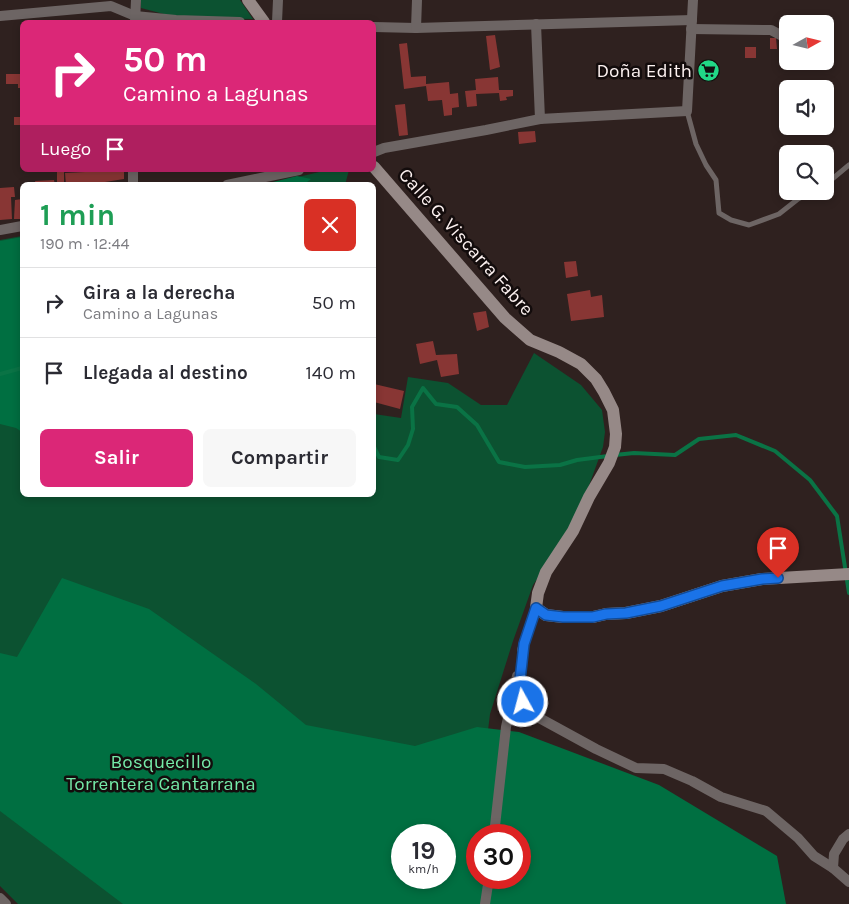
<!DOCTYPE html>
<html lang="es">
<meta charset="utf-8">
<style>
body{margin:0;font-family:Karla,sans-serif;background:#f7f7f7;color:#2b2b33;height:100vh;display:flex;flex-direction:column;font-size:19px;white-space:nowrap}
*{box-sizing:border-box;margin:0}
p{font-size:16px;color:#7c7c81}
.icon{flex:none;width:28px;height:28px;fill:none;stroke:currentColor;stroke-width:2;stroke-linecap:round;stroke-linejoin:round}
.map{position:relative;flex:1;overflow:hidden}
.panel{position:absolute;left:20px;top:182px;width:356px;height:315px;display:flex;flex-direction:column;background:#fff;border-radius:8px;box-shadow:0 2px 8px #0003}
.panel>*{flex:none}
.hud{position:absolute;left:20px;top:20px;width:356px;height:152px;border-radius:8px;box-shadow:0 2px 8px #0003;background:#db2777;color:#fff;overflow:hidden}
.needle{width:32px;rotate:82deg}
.buttons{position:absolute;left:779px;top:15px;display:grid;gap:10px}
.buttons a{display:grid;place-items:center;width:55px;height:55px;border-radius:8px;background:#fff;box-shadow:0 2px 8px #0003;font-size:25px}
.speed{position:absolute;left:391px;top:824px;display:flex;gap:10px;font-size:25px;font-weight:700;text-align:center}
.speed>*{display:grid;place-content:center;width:65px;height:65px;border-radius:50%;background:#fff;box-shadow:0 2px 8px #0003;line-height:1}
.speed small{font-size:12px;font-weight:400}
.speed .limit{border:8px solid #d22;background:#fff;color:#111}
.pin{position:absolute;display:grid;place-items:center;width:42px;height:42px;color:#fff;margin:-51px -21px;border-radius:50% 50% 50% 0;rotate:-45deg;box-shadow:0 0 5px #0007}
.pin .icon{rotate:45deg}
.me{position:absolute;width:55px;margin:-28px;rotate:353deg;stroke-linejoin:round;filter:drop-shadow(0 0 4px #0008)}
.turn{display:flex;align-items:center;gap:18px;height:105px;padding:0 20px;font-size:22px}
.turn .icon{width:65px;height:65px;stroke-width:2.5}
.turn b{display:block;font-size:35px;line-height:42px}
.then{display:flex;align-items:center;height:48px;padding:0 20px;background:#0003;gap:10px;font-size:19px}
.round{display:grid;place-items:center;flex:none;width:52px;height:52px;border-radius:8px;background:#f7f7f7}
.overview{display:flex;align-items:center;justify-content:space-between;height:85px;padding:0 20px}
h1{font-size:30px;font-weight:700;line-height:38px;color:#1e9e55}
.button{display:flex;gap:10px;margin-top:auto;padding:10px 20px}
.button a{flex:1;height:58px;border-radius:8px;background:#db2777;color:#fff;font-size:20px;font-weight:700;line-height:58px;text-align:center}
.button a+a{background:#f7f7f7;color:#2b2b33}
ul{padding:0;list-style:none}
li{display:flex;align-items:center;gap:15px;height:70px;padding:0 20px;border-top:1px solid #e1e1e2}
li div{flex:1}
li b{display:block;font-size:19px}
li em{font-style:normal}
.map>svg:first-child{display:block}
.green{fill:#0c5231;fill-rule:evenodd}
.forest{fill:#006f41;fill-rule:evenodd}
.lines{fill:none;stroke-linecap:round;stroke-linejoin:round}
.stream{stroke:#0a7345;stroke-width:4}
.building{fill:#883634}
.lane{stroke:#6d6564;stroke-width:5}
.street{stroke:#6d6564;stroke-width:10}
.secondary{stroke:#968987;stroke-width:12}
.route-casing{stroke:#114b97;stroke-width:12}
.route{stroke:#1a73e8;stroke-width:9}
.labels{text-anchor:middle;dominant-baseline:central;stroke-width:5;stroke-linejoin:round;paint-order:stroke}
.poi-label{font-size:19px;fill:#fcf1f0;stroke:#130c0c;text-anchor:end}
.street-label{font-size:19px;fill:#fcf1f0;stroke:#130c0c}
.park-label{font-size:19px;fill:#75eba9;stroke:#130c0c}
</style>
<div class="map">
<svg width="849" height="904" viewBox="0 0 849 904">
<rect width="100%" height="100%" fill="#2f211f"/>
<!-- green -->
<g class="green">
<polygon points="141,0 240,0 253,19 179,18 141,8"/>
<polygon points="328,170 349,170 345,185 264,185"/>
<path d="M22,236V495H374V414L401,418L408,377L448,383L481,405H507L534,353L581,385L602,410L605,432L603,447L575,524L533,585L513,641L490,714L467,904H18L0,886V240ZM402,835H445V878H402Z"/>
</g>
<!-- forest -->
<g class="forest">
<polygon points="297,176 311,179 303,185 261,185"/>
<polygon points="22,237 22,432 16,428 0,424 0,241"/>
<path d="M62,578L149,609L256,684L306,725L415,746L477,727L519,732L659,785L777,856L786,904H123L0,811V653L17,657ZM402,835H445V878H402ZM478,835H520V878H478Z"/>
</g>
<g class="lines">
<!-- stream -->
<g class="stream">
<polyline points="0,374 22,368"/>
<polyline points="374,447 379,457 398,460 408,445 413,429 412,407 423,388 436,404 457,407 477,425 499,462 525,467 560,465 577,460 608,456"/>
<polyline points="615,455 634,453 675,455 699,439 736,435 775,451 810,480 837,516 849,593"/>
</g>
</g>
<!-- building -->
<g class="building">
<polygon points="495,35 500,67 490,70 486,36"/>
<polygon points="770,38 776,38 777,49 770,49"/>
<polygon points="407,43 411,77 426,76 426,86 426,84 449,82 450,94 458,93 459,107 452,108 452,115 444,116 442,100 428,101 426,86 404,89 399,44"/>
<rect x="745" y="47" width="11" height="11"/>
<polygon points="6,74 22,74 22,97 20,97 20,88 18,88 18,84 6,84"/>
<polygon points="498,77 499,90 513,90 513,96 506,97 507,100 500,101 499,93 476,94 477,106 467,107 465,91 476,90 475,79"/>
<polygon points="405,104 408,135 399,136 395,105"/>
<rect x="14" y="117" width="8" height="8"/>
<polygon points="535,131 536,142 519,144 518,132"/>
<rect x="57" y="170" width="7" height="15"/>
<polygon points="124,170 124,179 105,182 105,185 94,185 94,182 87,185 66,185 65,173"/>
<polygon points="54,180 55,185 36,185 35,181"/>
<polygon points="14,187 15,197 11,197 12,219 0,220 0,188"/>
<polygon points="22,199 22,219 14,219 15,200"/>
<polygon points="576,261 578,276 566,278 564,262"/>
<polygon points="590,290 591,297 602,295 604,317 571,321 567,294"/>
<polygon points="486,311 489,327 477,331 473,313"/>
<polygon points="433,341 436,355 457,354 459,374 441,377 437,360 420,364 416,344"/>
<polygon points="374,384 404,391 400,409 374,402"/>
</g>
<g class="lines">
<!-- lane -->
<g class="lane">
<polyline points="687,111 696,144 706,165 716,180 719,213 731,220 749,225 779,214 798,199 813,191"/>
<polyline points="825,185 849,165"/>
</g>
<!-- street -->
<g class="street">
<polyline points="0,16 111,6 135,16 176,20 240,22"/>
<polyline points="135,22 136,0"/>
<polyline points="277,22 278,0"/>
<polyline points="536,24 540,119"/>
<polyline points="374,27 416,28 692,20"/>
<polyline points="416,28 417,0"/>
<polyline points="691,29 771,30 788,39"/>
<polyline points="374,152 384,148 486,130 540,119 687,111 693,0"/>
<polyline points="133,185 133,170"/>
<polyline points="227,185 299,170"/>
<polyline points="0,230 22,226"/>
<polyline points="524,644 520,680 523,702 532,714 596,749 636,768 664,769 692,781 721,797 766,811 798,838 814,856 833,868"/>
<polyline points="522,650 536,608"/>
<polyline points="849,834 843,839 834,854 833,868 849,882"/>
<polyline points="494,835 506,727 517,676"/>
<polyline points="0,898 6,904"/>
<polyline points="485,904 489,878"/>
</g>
<!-- secondary -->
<g class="secondary">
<polyline points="248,0 264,22"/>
<polyline points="374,167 505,318 530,340 559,352 581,364 596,379 604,392 613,410 616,434 615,447 609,463 589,497 573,531 546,572 538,593 536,608 546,615 563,617 593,617 606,614 626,613 661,606 722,586 762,579 849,574"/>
</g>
</g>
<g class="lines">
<defs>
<polyline id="route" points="523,702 520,680 524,644 536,608 546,615 563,617 593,617 606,614 626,613 661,606 722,586 762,579 778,578"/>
</defs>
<!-- route casing -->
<use href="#route" class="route-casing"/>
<!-- route -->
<use href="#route" class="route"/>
</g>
<!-- icons -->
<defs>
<symbol id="supermarket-disc" viewBox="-11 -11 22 22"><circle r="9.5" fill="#21d887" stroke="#130c0c"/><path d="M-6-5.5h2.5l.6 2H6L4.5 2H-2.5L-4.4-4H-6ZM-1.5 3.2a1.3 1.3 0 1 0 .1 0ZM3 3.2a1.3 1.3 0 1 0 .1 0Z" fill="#111"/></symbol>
</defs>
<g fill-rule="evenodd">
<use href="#supermarket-disc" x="696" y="58" width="25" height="25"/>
</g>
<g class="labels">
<!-- poi labels -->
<g class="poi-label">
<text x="692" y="71">Doña Edith</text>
</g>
<!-- street labels -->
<g class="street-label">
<text transform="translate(466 242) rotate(48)">Calle G. Viscarra Fabre</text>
</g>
<!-- park labels -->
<g class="park-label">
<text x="161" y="762">Bosquecillo<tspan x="161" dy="22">Torrentera Cantarrana</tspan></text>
</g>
</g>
</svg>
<div class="buttons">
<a><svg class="needle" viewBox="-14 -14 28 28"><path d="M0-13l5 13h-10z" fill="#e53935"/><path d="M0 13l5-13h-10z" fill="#7c7c81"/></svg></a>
<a><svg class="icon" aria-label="sound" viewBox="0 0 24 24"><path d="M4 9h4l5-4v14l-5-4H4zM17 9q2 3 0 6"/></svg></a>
<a><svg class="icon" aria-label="search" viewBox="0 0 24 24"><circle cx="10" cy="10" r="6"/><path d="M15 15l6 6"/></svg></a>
</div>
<div class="speed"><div>19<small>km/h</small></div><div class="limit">30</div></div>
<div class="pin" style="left:778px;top:578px;background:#d93025"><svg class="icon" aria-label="arrive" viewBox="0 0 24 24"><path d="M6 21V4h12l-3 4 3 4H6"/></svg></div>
<svg class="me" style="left:523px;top:702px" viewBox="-20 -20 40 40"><circle r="17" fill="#1a73e8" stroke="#fff" stroke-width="3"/><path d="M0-11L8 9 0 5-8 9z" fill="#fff"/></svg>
<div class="hud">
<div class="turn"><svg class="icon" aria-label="right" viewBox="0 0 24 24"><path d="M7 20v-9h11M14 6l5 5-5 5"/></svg><div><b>50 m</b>Camino a Lagunas</div></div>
<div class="then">Luego<svg class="icon" aria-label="arrive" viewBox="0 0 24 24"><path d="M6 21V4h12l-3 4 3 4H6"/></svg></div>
</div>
<section class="panel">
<div class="overview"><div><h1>1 min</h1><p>190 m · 12:44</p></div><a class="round" style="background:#d93025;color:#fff"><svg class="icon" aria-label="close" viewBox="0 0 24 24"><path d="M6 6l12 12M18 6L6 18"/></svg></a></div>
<ul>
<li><svg class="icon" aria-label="right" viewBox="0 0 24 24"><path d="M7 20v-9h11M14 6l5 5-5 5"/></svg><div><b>Gira a la derecha</b><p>Camino a Lagunas</p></div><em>50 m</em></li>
<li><svg class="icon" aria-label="arrive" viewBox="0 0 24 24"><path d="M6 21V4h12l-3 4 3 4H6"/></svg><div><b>Llegada al destino</b></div><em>140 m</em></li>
</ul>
<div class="button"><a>Salir</a><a>Compartir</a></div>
</section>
</div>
